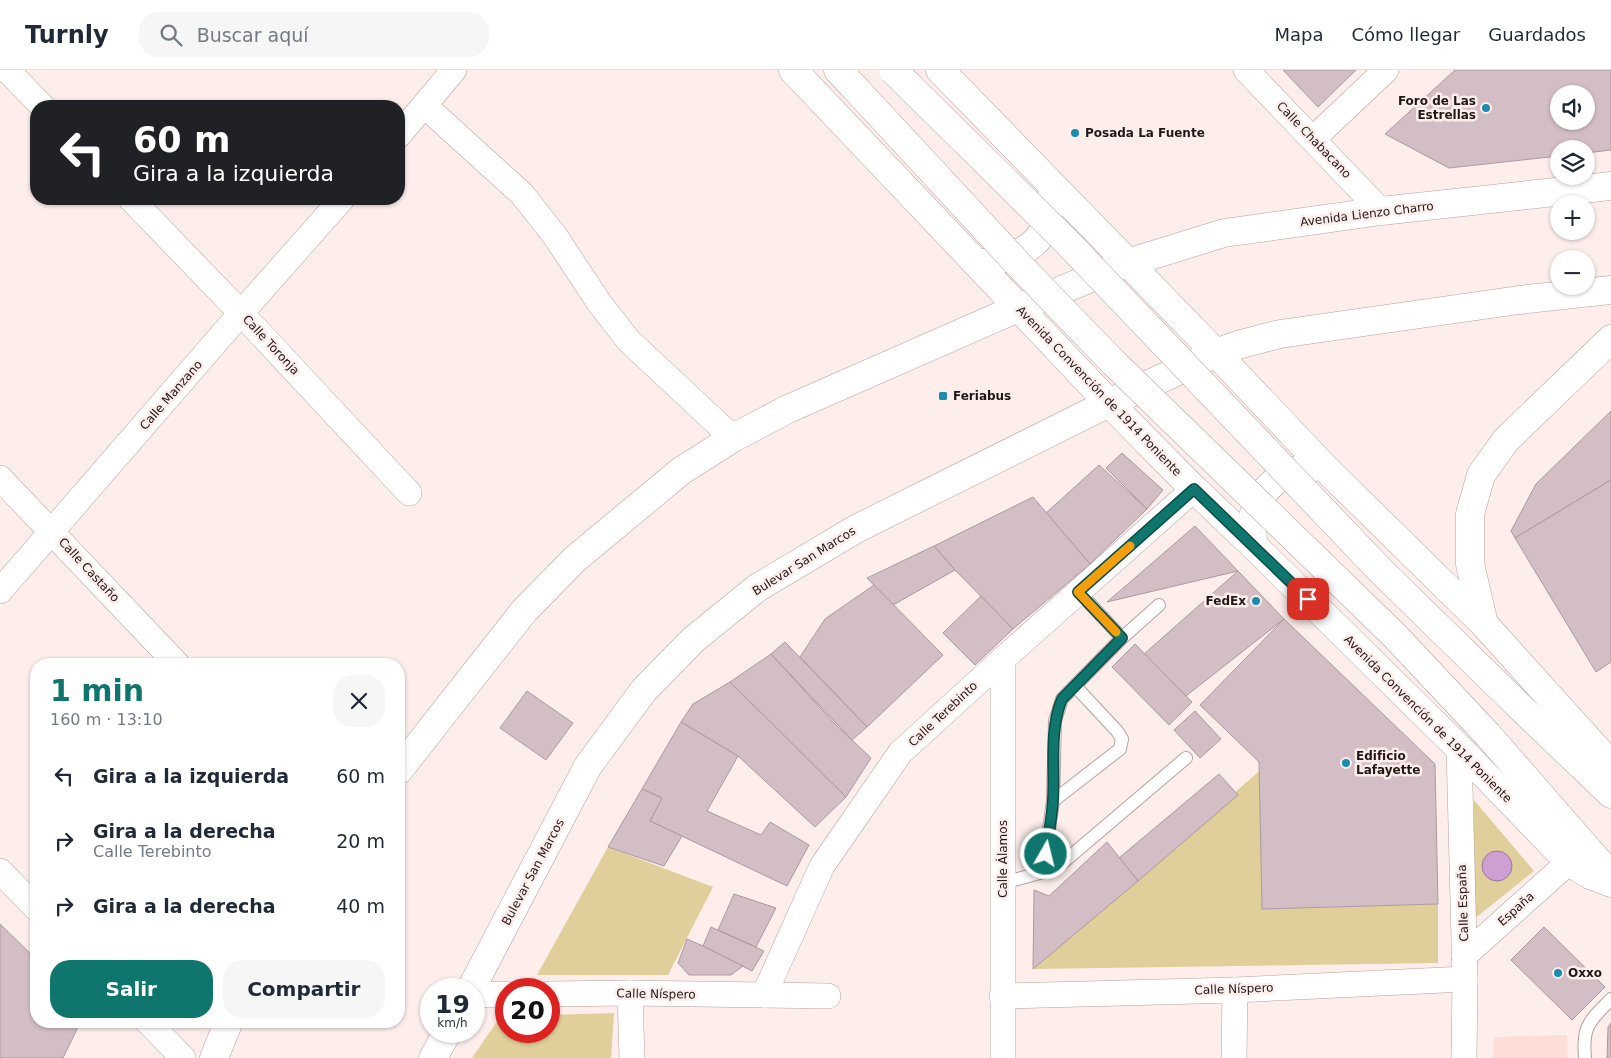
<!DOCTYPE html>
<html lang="es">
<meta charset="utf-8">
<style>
body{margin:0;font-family:"DejaVu Sans",sans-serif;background:#f6f6f7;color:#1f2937;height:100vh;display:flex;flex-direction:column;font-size:19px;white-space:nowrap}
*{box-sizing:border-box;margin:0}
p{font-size:16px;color:#747a83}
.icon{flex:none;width:28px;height:28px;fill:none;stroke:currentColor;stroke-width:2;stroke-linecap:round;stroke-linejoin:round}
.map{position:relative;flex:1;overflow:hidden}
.details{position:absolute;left:30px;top:588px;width:375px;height:370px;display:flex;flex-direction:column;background:#fff;border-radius:20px;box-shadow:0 1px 4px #0004}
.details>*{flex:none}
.banner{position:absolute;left:30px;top:30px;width:375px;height:105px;border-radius:20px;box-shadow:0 1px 4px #0004;background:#202124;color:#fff;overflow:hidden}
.controls{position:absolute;left:1550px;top:15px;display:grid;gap:10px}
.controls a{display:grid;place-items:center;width:45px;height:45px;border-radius:50%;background:#fff;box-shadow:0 1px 4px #0004;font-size:25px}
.speed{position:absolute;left:420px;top:908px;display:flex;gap:10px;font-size:25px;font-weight:700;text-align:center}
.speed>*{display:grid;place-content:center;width:65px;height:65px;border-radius:50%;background:#fff;box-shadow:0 1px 4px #0004;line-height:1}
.speed small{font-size:12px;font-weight:400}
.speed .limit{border:8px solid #d22;background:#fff;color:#111}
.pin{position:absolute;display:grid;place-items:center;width:42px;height:42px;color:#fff;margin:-21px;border-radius:10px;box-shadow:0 2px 8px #0006}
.me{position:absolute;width:55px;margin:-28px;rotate:8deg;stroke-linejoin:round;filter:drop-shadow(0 0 4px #0008)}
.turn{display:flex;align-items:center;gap:18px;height:105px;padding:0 20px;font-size:22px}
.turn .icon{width:65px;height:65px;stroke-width:2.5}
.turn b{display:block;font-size:35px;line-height:42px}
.round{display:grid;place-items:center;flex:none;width:52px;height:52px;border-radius:20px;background:#f6f6f7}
.summary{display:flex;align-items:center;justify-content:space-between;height:85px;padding:0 20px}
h1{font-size:30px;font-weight:800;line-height:38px;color:#0f766e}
.action{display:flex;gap:10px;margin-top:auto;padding:10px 20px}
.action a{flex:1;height:58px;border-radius:20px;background:#0f766e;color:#fff;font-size:20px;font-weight:800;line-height:58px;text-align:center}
.action a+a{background:#f6f6f7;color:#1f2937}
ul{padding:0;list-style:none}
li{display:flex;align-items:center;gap:15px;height:65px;padding:0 20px}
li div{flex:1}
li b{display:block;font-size:19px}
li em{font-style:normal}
header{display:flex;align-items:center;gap:30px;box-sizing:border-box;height:70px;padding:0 25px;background:#fff;border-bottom:1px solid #e0e1e3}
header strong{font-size:24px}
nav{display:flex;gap:28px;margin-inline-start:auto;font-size:18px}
.search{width:350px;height:45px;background:#f6f6f7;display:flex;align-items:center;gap:12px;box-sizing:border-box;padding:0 18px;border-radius:20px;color:#747a83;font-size:19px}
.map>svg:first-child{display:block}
.built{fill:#fdddd8}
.green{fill:#e0cf9b}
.water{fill:#ce9fd2;stroke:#9a769a}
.building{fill:#d4bec6;stroke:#ad989f;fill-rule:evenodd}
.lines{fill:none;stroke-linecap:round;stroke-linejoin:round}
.lane-casing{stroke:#b7a19d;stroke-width:14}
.street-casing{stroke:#b7a19d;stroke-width:26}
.secondary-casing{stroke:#b7a19d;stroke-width:29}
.primary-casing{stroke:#b7a19d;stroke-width:29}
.lane{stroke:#fff;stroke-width:12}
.street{stroke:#fff;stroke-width:25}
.secondary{stroke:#fff;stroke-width:28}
.primary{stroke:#fff;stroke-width:28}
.primary-bridge-casing{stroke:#b7a19d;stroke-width:29;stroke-linecap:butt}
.primary-bridge{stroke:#fff;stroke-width:28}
.route-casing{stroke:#0a4d48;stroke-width:12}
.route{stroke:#0f766e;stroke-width:9}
.slow{stroke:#f59e0b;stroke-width:9}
.poi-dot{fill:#1b8bb0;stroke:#fdeeec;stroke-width:2}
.labels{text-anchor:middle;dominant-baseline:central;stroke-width:5;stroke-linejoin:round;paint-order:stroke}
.poi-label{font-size:12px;font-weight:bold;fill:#201817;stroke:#fdeeec;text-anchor:start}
.street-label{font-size:12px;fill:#201817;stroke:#fdeeec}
</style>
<header>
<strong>Turnly</strong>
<div class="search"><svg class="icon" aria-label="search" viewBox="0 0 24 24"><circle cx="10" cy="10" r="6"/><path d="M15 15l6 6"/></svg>Buscar aquí</div>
<nav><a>Mapa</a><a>Cómo llegar</a><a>Guardados</a></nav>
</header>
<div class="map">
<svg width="1611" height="988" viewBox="0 0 1611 988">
<rect width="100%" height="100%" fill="#fdeeec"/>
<!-- built -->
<polygon class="built" points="1567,965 1567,988 1493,988 1494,967"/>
<!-- green -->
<g class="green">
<polygon points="1265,696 1262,839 1438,834 1438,893 1033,899"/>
<polygon points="1474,730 1534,801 1474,849"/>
<polygon points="608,777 713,817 668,905 537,905"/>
<polygon points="614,943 611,988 472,988 500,947 506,946 506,961 549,961 549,945"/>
</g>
<!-- water -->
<circle class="water" cx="1497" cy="796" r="15"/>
<!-- building -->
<g class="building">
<polygon points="1283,0 1356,0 1318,37"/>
<path d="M1455,0H1611V80L1586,83V79H1559V86L1449,98L1385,64ZM1559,24H1586V51H1559Z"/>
<polygon points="1611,341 1611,410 1515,468 1511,461 1536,414"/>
<polygon points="1122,383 1163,420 1147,439 1106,398"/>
<polygon points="1099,395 1147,439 1090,494 1046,443"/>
<polygon points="1611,410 1611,592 1596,602 1515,468"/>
<polygon points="1033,427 1090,494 1013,559 955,500 934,476"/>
<polygon points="1195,456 1238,501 1107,532"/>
<polygon points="934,476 955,500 893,535 867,508"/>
<polygon points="1238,501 1284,549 1186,626 1144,584"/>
<polygon points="874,515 943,585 867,657 800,587 825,549"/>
<polygon points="981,526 1013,559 975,595 943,563"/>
<polygon points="1284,549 1435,694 1438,834 1262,839 1259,692 1200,635"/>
<polygon points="785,572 867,657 852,670 771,584"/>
<polygon points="1135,574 1192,632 1169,655 1112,597"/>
<polygon points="771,584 834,653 871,688 846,727 730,612"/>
<polygon points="730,612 846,727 815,757 738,686 681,652 693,634"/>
<polygon points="527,621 573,653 546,690 500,658"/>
<polygon points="1195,641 1221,669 1200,688 1174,660"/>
<polygon points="681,652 738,686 707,741 761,765 770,752 809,775 787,816 650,751 662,728 642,719"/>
<polygon points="1219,704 1238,725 1138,811 1119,788"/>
<polygon points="642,719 662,728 650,751 682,766 664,796 608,777"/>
<polygon points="1107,772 1138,811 1033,899 1034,820 1049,826"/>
<polygon points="734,824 776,838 756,877 718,860"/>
<polygon points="0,854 36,889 36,951 81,951 63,988 0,988"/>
<polygon points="711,857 764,881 752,901 703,876"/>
<polygon points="1544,857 1605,917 1572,950 1511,890"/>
<polygon points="687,869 703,876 743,896 731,905 689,905 678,893"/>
<polygon points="1611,953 1611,988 1607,988 1608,957"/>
</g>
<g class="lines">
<defs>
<g id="lane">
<polyline points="1079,522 1122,568"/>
<polyline points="1053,731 1120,679 1122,669 1117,661 1075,616"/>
<polyline points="1043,802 1053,731 1055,651 1062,629 1122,568 1159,535"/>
<polyline points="1003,813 1043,802 1060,795 1186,688"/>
<path d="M1585,988C1582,955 1590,951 1611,929"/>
</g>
<g id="street">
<polyline points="7,0 42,36"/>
<polyline points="1246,0 1381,141"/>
<polyline points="425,36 522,124 555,166 600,234 629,271 733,368"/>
<polyline points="399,65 454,0"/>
<polyline points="1313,69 1386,0"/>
<polyline points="131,129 241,243 409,423"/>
<polyline points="0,408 177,594"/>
<polyline points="0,521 241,243 342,129"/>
<polyline points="1003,589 1003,988"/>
<polyline points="1459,678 1465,909 1464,988"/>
<polyline points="0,801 36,838"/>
<polyline points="1464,886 1569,792"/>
<polyline points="630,923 632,988"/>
<polyline points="549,924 630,923 828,926"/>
<polyline points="474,925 506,924"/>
<polyline points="764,925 822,796 900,683 1003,589 1194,419"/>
<polyline points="1002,926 1235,920 1465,909"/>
<polyline points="147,951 183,988"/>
<polyline points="1234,988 1235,920"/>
</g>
<g id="secondary">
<polyline points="793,0 1109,333 1194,419 1253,475 1459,678 1569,792 1590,805 1611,813"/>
<polyline points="940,0 1216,283 1325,398 1484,554 1611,695"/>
<path d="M988,192C1011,187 1038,180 1046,154C1048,147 1049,138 1050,130"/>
<path d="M1253,475C1253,465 1251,452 1254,443C1262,417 1283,399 1311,398"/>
<polyline points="1484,554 1470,494 1470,444 1481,405 1506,370 1611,269"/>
<polyline points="399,700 524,541 575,489 681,401 733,368 788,339 1018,238 1127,193 1224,163 1381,141 1611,116"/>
<polyline points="471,919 588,696 644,620 693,570 757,518 856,459 1109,333 1216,283 1241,274 1280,264 1519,230 1611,220"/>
<polyline points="214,988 229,951"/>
<polyline points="433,988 448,961"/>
</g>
<g id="primary">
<polyline points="838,0 853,16"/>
<polyline points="1518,635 1611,724"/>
<polyline points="1488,665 1611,806"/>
</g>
</defs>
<!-- lane casing -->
<use href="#lane" class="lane-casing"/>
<!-- street casing -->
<use href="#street" class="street-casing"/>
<!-- secondary casing -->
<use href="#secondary" class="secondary-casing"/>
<!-- primary casing -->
<use href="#primary" class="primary-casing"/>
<!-- lane -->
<use href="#lane" class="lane"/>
<!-- street -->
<use href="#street" class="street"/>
<!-- secondary -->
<use href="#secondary" class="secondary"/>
<!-- primary -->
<use href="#primary" class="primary"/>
<defs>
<g id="primary-bridge">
<polyline points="893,0 1066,171 1380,500 1518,635"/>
<polyline points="853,16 1020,196 1114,293 1395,566 1488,665"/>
</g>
</defs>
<!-- primary-bridge casing -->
<use href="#primary-bridge" class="primary-bridge-casing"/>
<!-- primary-bridge -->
<use href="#primary-bridge" class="primary-bridge"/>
</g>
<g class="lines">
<defs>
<path id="route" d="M1046,784C1048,766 1052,748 1053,730C1055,697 1049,660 1062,629L1122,568L1078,522L1194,419L1308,529"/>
</defs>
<!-- route casing -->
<use href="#route" class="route-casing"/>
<!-- route -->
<use href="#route" class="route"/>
<!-- slow -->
<polyline class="slow" points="1116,562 1078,522 1130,476"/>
</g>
<!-- markers -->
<g class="poi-dot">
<circle cx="1486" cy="38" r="5"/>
<circle cx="1075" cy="63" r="5"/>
<rect x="938" y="321" width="10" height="10" rx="2.5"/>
<circle cx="1256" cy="531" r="5"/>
<circle cx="1346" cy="693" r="5"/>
<circle cx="1558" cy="903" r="5"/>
</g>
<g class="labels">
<!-- poi labels -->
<g class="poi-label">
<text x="1476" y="31" text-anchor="end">Foro de Las<tspan x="1476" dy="14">Estrellas</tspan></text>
<text x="1085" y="63">Posada La Fuente</text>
<text x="953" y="326">Feriabus</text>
<text x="1246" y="531" text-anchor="end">FedEx</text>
<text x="1356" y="686">Edificio<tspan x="1356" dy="14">Lafayette</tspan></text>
<text x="1568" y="903">Oxxo</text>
</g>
<!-- street labels -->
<g class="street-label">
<text transform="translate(1314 70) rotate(46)">Calle Chabacano</text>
<text transform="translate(1367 144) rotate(-7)">Avenida Lienzo Charro</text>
<text transform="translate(271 275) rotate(47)">Calle Toronja</text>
<text transform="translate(1099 321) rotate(46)">Avenida Convención de 1914 Poniente</text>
<text transform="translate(171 325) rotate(-49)">Calle Manzano</text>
<text transform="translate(804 491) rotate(-32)">Bulevar San Marcos</text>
<text transform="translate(89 500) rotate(47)">Calle Castaño</text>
<text transform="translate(943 644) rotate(-43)">Calle Terebinto</text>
<text transform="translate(1428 649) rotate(45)">Avenida Convención de 1914 Poniente</text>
<text transform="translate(1003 789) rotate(-90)">Calle Álamos</text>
<text transform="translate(533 802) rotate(-62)">Bulevar San Marcos</text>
<text transform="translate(1463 833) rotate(-92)">Calle España</text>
<text transform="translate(1516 839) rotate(-42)">España</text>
<text transform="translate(1234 919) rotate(-2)">Calle Níspero</text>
<text transform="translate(656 924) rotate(1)">Calle Níspero</text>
</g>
</g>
</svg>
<div class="controls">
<a><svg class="icon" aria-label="sound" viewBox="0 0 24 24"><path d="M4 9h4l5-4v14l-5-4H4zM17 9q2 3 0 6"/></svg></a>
<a><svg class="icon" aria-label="layers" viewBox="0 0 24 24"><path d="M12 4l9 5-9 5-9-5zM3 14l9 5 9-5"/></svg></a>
<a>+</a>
<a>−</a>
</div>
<div class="speed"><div>19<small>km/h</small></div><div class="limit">20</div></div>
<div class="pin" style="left:1308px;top:529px;background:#d93025"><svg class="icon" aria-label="arrive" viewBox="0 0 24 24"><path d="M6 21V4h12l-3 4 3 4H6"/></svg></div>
<svg class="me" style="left:1046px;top:784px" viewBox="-20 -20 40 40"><circle r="17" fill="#0f766e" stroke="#fff" stroke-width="3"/><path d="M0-11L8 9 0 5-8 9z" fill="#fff"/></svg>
<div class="banner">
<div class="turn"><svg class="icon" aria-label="left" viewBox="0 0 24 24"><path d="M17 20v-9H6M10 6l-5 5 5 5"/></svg><div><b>60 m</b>Gira a la izquierda</div></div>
</div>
<section class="details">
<div class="summary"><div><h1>1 min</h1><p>160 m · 13:10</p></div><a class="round"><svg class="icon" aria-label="close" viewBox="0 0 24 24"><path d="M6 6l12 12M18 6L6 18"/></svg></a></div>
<ul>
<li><svg class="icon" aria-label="left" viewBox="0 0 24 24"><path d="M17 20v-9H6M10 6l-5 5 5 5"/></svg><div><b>Gira a la izquierda</b></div><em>60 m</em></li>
<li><svg class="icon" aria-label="right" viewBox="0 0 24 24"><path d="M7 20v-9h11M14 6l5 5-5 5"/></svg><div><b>Gira a la derecha</b><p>Calle Terebinto</p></div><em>20 m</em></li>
<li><svg class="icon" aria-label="right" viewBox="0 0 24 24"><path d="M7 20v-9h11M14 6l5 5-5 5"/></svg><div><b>Gira a la derecha</b></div><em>40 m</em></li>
</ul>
<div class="action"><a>Salir</a><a>Compartir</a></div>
</section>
</div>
